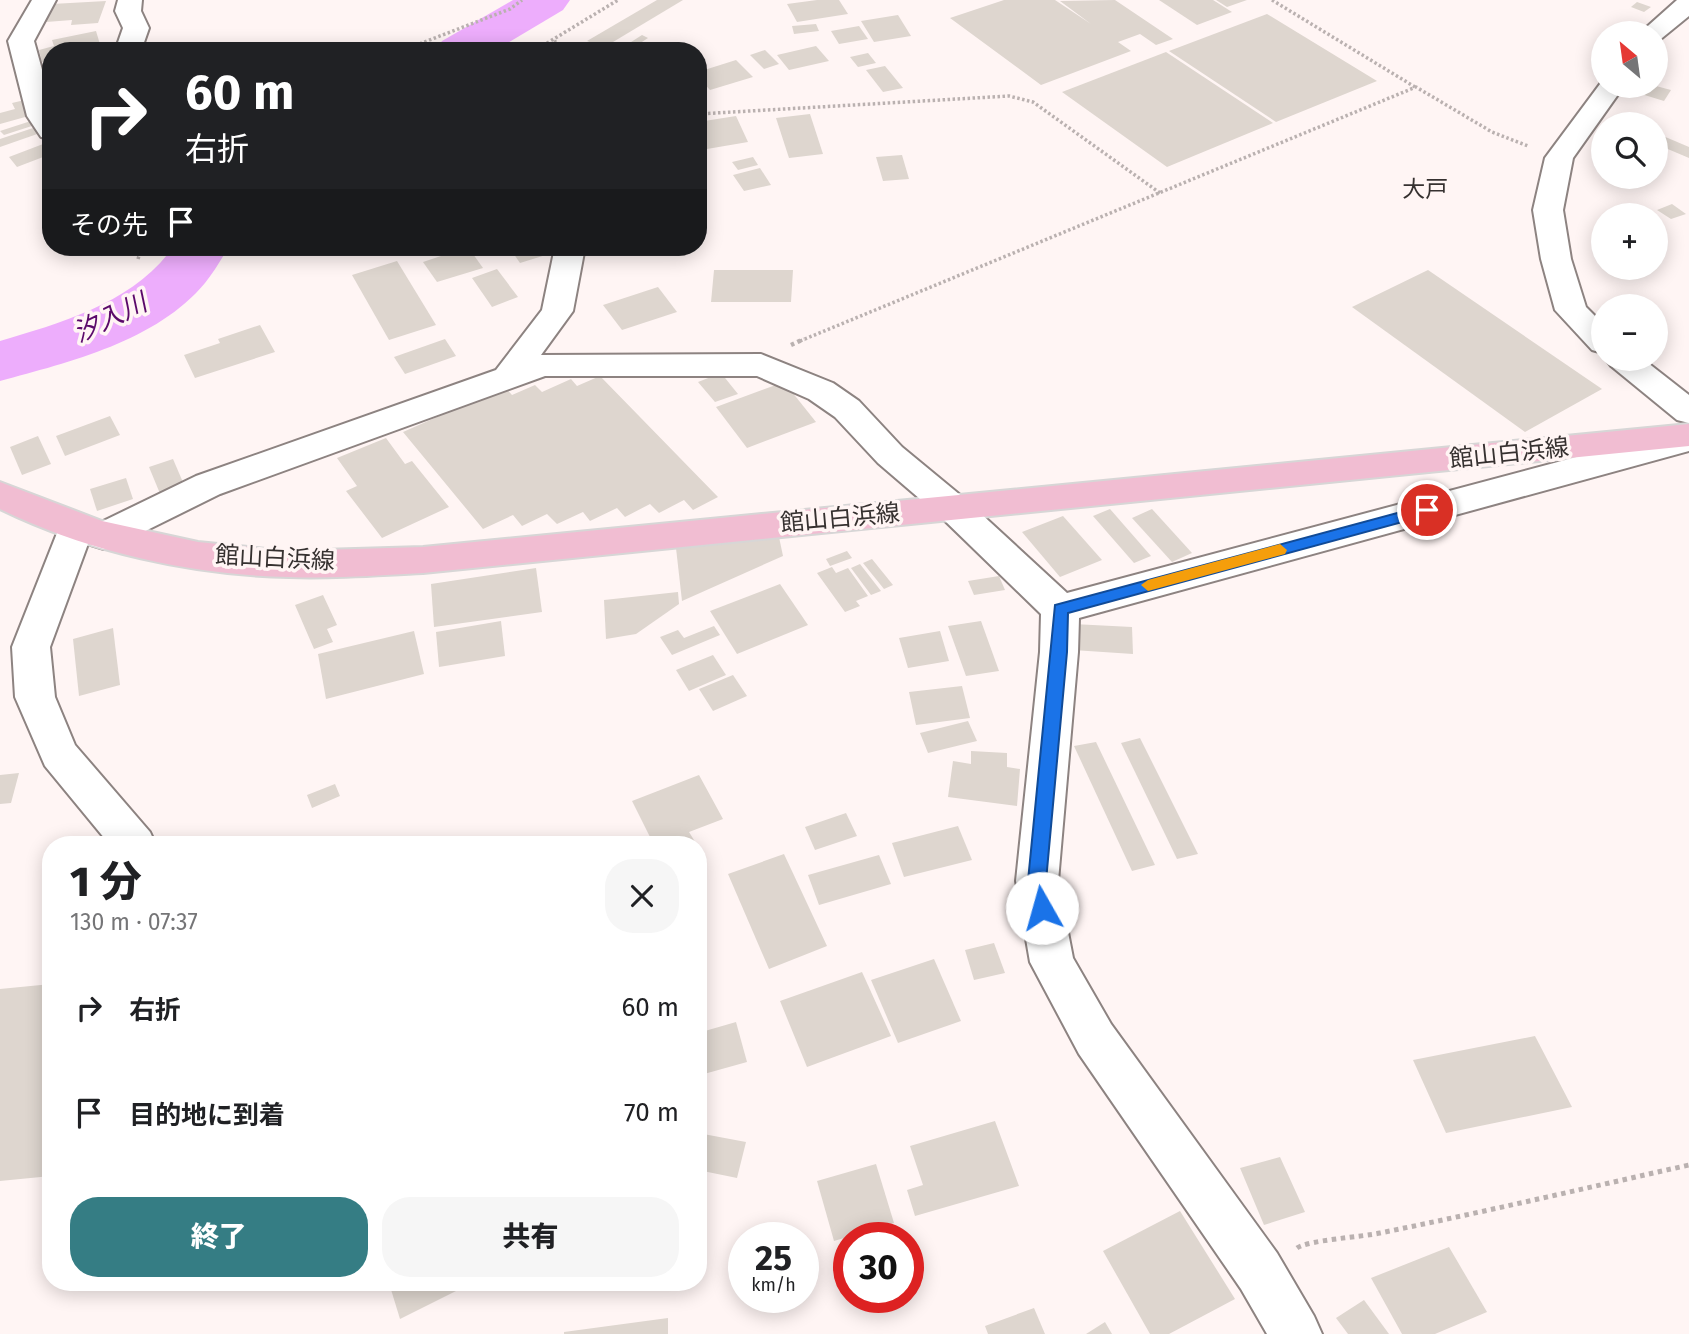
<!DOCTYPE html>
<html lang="ja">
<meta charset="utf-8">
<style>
body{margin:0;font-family:"Fira Sans","Noto Sans JP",sans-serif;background:#f6f6f6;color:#202124;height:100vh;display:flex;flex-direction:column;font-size:26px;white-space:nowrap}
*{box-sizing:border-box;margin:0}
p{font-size:23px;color:#757577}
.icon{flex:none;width:38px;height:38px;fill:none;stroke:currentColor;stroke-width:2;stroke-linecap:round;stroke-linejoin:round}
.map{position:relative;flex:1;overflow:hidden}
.side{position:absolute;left:42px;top:836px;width:665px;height:455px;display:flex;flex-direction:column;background:#fff;border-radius:28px;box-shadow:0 4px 18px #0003}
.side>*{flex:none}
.guide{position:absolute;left:42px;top:42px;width:665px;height:214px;border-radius:28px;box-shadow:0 4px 18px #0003;background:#202124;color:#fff;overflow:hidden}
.needle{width:46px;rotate:331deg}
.buttons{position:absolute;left:1591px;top:21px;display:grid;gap:14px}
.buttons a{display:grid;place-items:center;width:77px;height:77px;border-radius:50%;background:#fff;box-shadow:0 4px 18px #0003;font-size:35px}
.speed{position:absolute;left:728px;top:1222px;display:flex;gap:14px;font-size:35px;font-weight:700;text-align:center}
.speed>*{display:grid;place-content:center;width:91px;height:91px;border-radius:50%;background:#fff;box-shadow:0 4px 18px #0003;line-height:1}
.speed small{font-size:18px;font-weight:400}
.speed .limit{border:10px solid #d22;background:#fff;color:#111}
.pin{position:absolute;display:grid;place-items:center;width:60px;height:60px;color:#fff;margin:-30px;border:4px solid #fff;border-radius:50%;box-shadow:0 2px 7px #0007}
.me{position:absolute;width:77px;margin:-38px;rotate:353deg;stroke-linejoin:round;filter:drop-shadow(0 0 5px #0008)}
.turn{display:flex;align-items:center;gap:24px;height:147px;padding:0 28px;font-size:32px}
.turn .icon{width:91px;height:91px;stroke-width:2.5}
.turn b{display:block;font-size:49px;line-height:60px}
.then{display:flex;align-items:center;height:66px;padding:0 28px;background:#0003;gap:14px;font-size:26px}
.round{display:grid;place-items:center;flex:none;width:74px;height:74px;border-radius:28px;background:#f6f6f6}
.head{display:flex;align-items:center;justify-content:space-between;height:119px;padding:0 28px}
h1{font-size:42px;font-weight:800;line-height:52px}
.button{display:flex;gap:14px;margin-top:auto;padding:14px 28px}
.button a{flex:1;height:80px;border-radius:28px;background:#357d84;color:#fff;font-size:28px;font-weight:800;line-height:80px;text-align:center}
.button a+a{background:#f6f6f6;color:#202124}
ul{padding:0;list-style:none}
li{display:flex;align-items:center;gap:21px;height:105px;padding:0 28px}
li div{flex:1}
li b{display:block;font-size:26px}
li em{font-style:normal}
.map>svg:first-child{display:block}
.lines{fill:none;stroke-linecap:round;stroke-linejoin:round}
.river{fill:#edadfc;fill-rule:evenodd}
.building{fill:#ded6cf}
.minor-casing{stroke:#8d8381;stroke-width:4}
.major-casing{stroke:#d7d6d6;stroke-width:4}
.path-far2{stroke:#bab1b0;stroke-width:3.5;stroke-dasharray:2.5 2.5;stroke-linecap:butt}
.path-far1{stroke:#bab1b0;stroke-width:4.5;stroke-dasharray:3.5 3.5;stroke-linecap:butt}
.path{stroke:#bab1b0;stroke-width:5;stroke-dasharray:4.5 4.5;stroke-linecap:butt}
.minor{fill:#fff;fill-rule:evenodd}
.major{fill:#f1bdd2;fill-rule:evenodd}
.route{fill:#1a73e8;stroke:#114b97;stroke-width:2}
.slow{fill:#f59e0b}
.labels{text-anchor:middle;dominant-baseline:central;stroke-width:7;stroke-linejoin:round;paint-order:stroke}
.far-quarter-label{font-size:23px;fill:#363130;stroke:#fff5f4}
.street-label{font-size:24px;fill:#363130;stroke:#fff5f4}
.water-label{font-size:26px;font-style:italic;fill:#5b096a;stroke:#fff5f4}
</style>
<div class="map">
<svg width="1689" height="1334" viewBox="0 0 1689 1334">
<rect width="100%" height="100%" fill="#fff5f4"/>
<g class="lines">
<!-- river -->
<g class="river">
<polygon points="513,0 570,0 563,10 494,51 435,51 442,41"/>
<path d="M173,247H229C221,259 214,272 205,283C157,341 70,362 0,381V341C61,323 135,302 173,247Z"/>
</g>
</g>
<!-- building -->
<g class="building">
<polygon points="657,0 683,0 603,48 587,41"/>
<polygon points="817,0 839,0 848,14 797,22 787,4"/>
<polygon points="1004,0 1055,0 1091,24 1060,1 1115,0 1173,39 1156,45 1140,34 1118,42 1131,51 1041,85 950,18"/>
<polygon points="1159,0 1213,0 1232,12 1197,25"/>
<polygon points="1216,0 1247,0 1227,7"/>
<polygon points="106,1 98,23 71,25 72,20 46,22 52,4"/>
<polygon points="1637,2 1651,7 1644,12 1631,7"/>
<polygon points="1267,14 1377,81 1276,122 1169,51"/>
<polygon points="898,15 911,36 874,42 861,21"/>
<polygon points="816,24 819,31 794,34 792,26"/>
<polygon points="859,26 868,39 839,44 831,31"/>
<polygon points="96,31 102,51 51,51 51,60 42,62 39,50 54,46 52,40"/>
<polygon points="642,35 648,38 628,51 617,51"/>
<polygon points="816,46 829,61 789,70 777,55"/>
<polygon points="765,50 779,64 764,69 750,55"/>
<polygon points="1166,52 1273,123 1167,167 1062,92"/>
<polygon points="868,53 876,63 858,67 850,57"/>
<polygon points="736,60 753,77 710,90 698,77 698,72"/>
<polygon points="885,66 903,88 883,92 866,70"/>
<polygon points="1627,86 1656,86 1671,90 1664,101 1625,89"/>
<polygon points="29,99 36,114 0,124 0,113 15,109 12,103"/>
<polygon points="810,114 823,154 789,158 776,118"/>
<polygon points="736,116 748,142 707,149 698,130 698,122"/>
<polygon points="34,120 38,124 4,135 0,131"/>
<polygon points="39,126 43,132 0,147 0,139"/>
<polygon points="1656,133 1689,147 1689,158 1656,144"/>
<polygon points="51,141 51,154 17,167 9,157"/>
<polygon points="902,155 909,179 883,181 876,157"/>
<polygon points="753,157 758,165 738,170 732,162"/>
<polygon points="760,168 771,185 744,191 733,175"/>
<polygon points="1611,177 1634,177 1639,178 1635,187 1610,179"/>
<polygon points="1672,204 1686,214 1671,219 1657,210"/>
<polygon points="468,247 483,268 437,282 423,262"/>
<polygon points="509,247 545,247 549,254 520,263"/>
<polygon points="397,261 436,325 389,340 352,275"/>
<polygon points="497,269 518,297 492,307 472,278"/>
<polygon points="714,270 793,270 791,302 711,302"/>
<polygon points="1428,270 1602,389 1525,432 1352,307"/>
<polygon points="658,287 677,312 622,330 603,305"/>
<polygon points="260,325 275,352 195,378 184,355 220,343 218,339"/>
<polygon points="445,339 456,356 405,374 394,357"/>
<polygon points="721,373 738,394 715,402 698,382"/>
<polygon points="600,376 718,497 693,510 684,500 659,513 650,504 625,517 617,508 590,521 583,512 557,524 547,514 522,526 513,515 483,529 403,432 505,387 512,395 535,385 542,392 571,379 577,386"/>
<polygon points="784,382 816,422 747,448 716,407"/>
<polygon points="110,416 120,435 65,456 56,436"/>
<polygon points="38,436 51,464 22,475 10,447"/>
<polygon points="386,438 405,464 412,461 449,507 382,538 346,491 357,486 337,458"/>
<polygon points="173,459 185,487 161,496 149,467"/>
<polygon points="126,478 133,499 97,511 90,489"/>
<polygon points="1110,509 1151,556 1134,563 1093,516"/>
<polygon points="1152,509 1192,553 1172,562 1132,518"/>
<polygon points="1063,516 1102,560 1060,577 1022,532"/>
<polygon points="779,537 783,556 682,601 676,548"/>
<polygon points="847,551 852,558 830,566 826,559"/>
<polygon points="872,559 893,585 884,589 863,563"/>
<polygon points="860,564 881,591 871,595 851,568"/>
<polygon points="832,567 836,573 848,568 868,596 856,601 860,606 845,612 817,573"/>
<polygon points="536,568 542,612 434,627 431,584"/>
<polygon points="999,576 1005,590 974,595 968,581"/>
<polygon points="780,584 808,625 737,654 710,611"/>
<polygon points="678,592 679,604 636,634 606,639 604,600"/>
<polygon points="323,595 337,625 327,629 333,642 314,649 295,605"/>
<polygon points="501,621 505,656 439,667 436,632"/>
<polygon points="981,621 999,671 966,676 948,626"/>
<polygon points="1073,624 1132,627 1133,654 1073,650"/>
<polygon points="714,626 720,635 672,655 660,637 678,630 684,638"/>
<polygon points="113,628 120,685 79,696 73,639"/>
<polygon points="414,631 424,674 326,699 318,654"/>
<polygon points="940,631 949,661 908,668 899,638"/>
<polygon points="713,655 726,675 689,691 676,670"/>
<polygon points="733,675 747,696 713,711 699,689"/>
<polygon points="962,686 970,718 916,725 909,692"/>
<polygon points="968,721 977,741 928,753 920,733"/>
<polygon points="1140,738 1198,854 1177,859 1121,743"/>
<polygon points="1096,742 1155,865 1132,871 1074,746"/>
<polygon points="971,751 1007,753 1007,767 1020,769 1017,806 948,797 953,761 971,764"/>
<polygon points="19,773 11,803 0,804 0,775"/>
<polygon points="699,775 723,819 689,832 697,845 654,845 632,801"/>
<polygon points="335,784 340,796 312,808 307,795"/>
<polygon points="846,813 857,836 815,850 805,827"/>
<polygon points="958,826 972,860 904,877 892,843"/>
<polygon points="784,854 827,946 769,969 728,874"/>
<polygon points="879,855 891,884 819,905 808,875"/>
<polygon points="994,943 1005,973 974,980 965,950"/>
<polygon points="934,959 961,1021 898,1043 871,980"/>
<polygon points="862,972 891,1036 807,1067 780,1001"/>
<polygon points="51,984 51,1176 0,1181 0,989"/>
<polygon points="736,1022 747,1062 704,1074 698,1050 698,1033"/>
<polygon points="1535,1036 1572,1107 1446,1133 1413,1060"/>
<polygon points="995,1121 1019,1186 915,1216 907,1190 923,1185 910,1146"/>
<polygon points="698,1133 746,1142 737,1178 698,1170"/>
<polygon points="1280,1157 1305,1212 1264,1225 1240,1168"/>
<polygon points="876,1164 894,1223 834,1241 817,1181"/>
<polygon points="1180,1211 1235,1299 1169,1334 1150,1334 1103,1251"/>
<polygon points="1449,1247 1487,1312 1435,1334 1402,1334 1371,1278"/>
<polygon points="389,1283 472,1283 400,1319"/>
<polygon points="1364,1300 1389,1334 1348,1334 1336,1318"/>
<polygon points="1034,1308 1045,1334 988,1334 985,1326"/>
<polygon points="668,1318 668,1334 564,1334 564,1332"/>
<polygon points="1105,1322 1112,1334 1086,1334"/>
</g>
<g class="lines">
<defs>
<g id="minor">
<polygon points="32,0 56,0 34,41 51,102 51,139 41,137 27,116 8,41"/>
<polygon points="118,0 142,0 141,11 149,28 141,51 115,51 123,28 115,11"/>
<polygon points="1677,0 1689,0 1689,16 1662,38 1656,40 1656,33 1640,33"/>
<polygon points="1603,80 1603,86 1624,86 1573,158 1563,210 1571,259 1586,307 1603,324 1603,353 1592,350 1555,310 1541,259 1533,210 1545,158"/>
<polygon points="555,247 585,247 573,311 541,355 761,354 833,383 859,401 902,447 965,499 1067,593 1689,427 1689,451 1079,618 1078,652 1058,881 1073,958 1111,1024 1277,1253 1314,1316 1322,1334 1267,1334 1241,1289 1079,1054 1030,962 1016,881 1040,652 1041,614 941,517 878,463 835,417 809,399 757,376 545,376 220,494 117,545 104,549 91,545 89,541 50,647 55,697 75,745 150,832 156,845 110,845 45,766 15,697 12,647 63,518 76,514 89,518 93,526 196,476 496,370 542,310"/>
<polygon points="1606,359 1643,359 1689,395 1689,423 1677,420 1611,366"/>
</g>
<path id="major" d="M1689,424V446L423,573C378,575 334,579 289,577C191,575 88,552 0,509V482L102,521L198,542L287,551L423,547Z"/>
</defs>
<!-- minor casing -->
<use href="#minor" class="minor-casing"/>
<!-- major casing -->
<use href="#major" class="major-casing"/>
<!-- path-far2 -->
<g class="path-far2">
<polyline points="1272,0 1415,87"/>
<polyline points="554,41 571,51"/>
<polyline points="401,51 510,9 522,0"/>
<polyline points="534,51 618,0"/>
<polyline points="698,114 1009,96 1033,102 1160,193"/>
<polyline points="138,259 142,247"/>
<polyline points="800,341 1416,87 1492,132 1528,146"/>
</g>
<!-- path-far1 -->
<polyline class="path-far1" points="791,345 804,339"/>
<!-- path -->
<path class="path" d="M1297,1248C1308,1240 1362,1237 1380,1233C1484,1212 1586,1188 1689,1165"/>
<!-- minor -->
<use href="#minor" class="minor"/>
<!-- major -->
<use href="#major" class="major"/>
</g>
<!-- route -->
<polygon class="route" points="1427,505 1432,506 1434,510 1432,514 1068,613 1067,652 1046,881 1051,908 1048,914 1042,916 1036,914 1028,881 1055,605"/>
<!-- slow -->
<polygon class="slow" points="1280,544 1287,550 1285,554 1148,591 1141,585 1148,580"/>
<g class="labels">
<!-- far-quarter labels -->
<g class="far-quarter-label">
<text x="1425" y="189">大戸</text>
</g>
<!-- street labels -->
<g class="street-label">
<text transform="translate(1509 453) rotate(-6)">館山白浜線</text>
<text transform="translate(840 518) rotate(-5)">館山白浜線</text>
<text transform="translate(275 558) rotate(3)">館山白浜線</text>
</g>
<!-- water labels -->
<g class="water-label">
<text transform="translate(110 318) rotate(-26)">汐入川</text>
</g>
</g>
</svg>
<div class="buttons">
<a><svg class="needle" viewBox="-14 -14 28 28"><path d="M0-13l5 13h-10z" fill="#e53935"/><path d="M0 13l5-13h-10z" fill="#757577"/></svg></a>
<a><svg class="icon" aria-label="search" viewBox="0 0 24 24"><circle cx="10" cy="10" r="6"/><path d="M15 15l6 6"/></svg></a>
<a>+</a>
<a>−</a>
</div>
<div class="speed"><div>25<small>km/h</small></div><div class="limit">30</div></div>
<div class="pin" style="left:1427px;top:510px;background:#d93025"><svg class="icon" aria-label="arrive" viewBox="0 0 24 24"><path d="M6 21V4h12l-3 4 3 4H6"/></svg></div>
<svg class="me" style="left:1042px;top:908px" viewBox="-20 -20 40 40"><circle r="19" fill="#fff"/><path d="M0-13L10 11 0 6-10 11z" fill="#1a73e8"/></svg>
<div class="guide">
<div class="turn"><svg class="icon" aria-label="right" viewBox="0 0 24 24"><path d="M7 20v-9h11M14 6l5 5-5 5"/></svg><div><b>60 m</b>右折</div></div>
<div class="then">その先<svg class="icon" aria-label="arrive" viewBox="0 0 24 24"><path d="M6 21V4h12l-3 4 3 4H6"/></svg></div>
</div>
<section class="side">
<div class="head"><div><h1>1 分</h1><p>130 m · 07:37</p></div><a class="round"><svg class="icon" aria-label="close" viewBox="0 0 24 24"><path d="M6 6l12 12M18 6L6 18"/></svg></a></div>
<ul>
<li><svg class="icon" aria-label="right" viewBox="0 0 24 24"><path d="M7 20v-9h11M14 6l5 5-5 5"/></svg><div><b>右折</b></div><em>60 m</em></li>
<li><svg class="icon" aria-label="arrive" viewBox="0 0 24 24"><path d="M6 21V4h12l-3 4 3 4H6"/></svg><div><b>目的地に到着</b></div><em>70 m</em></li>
</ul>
<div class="button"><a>終了</a><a>共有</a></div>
</section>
</div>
